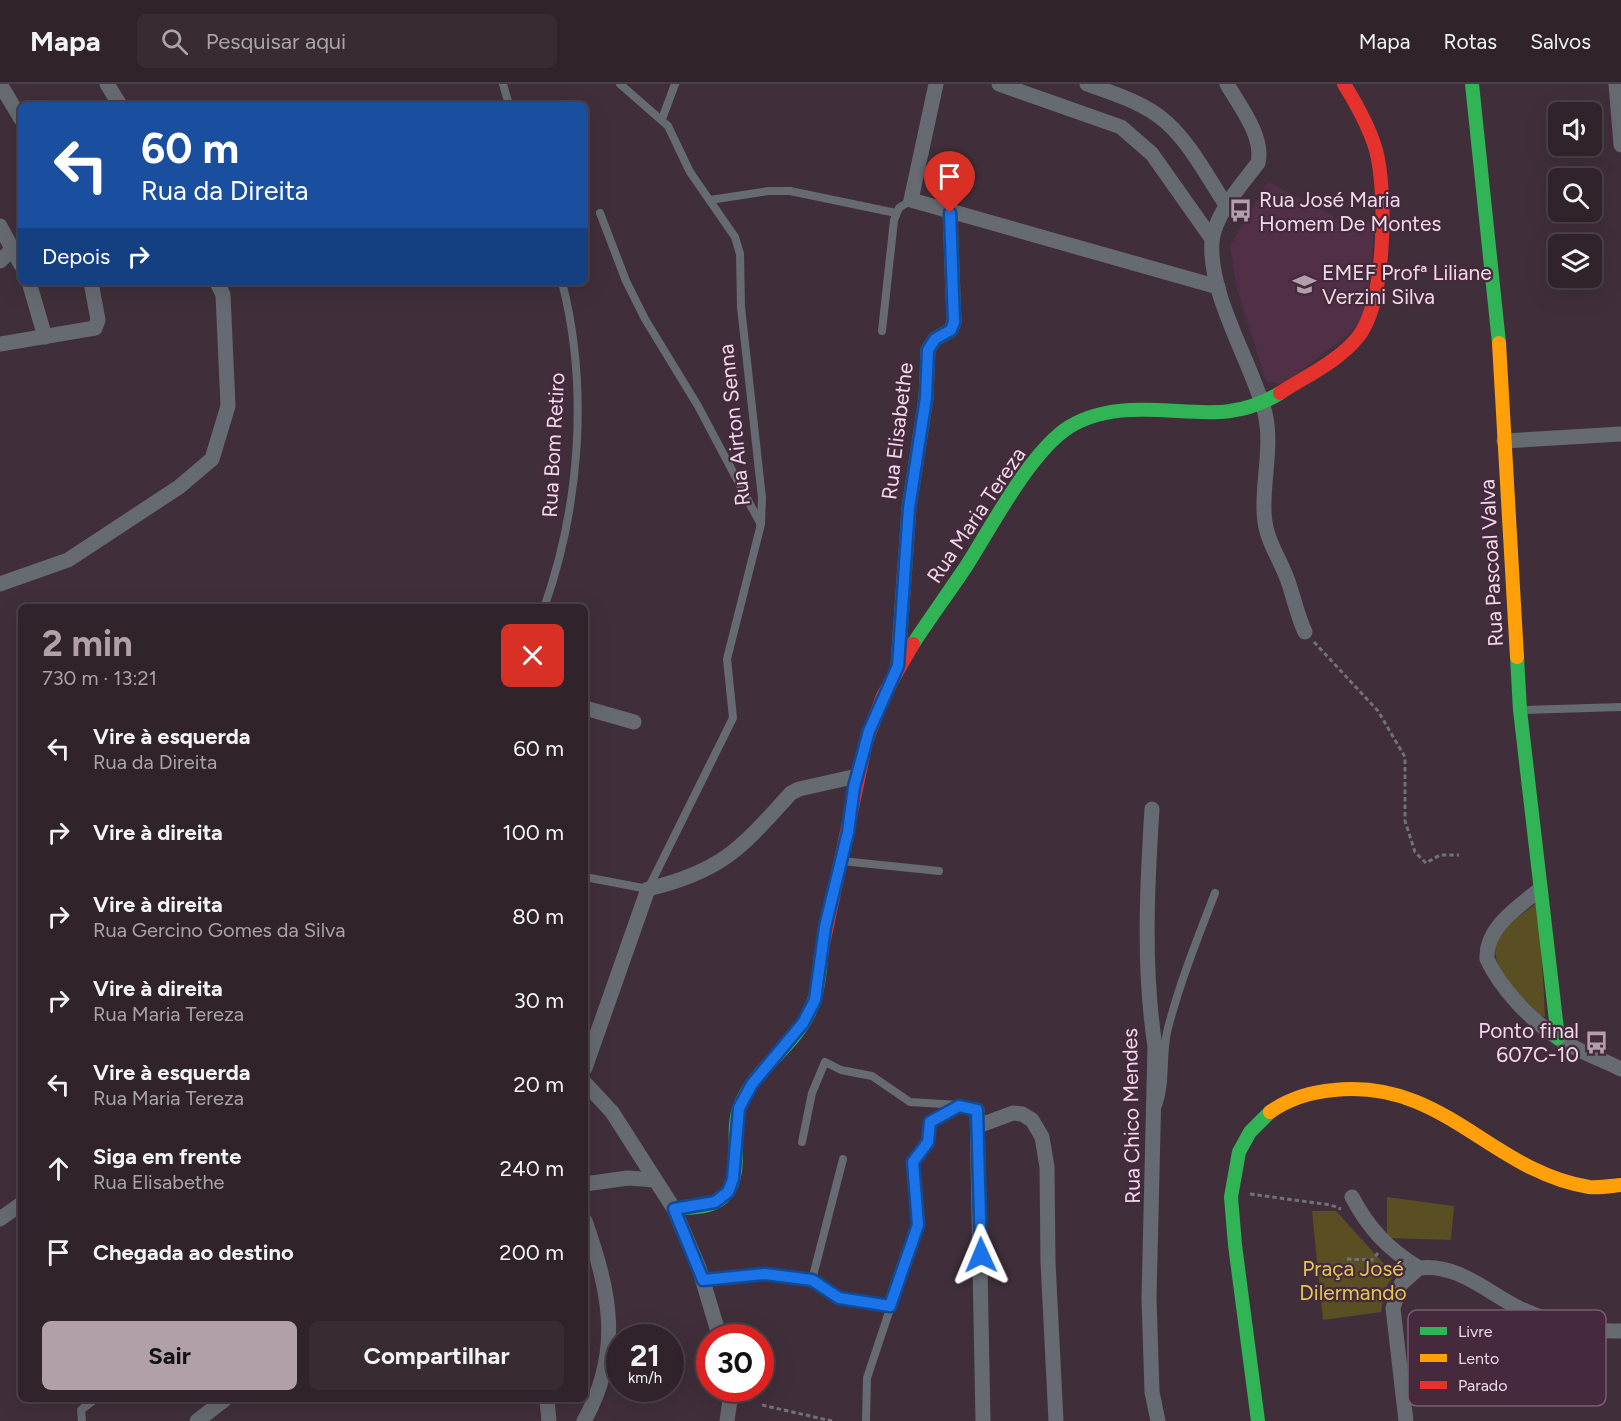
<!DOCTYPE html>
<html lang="pt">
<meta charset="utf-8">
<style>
body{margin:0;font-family:Figtree,sans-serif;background:#382b34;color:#f1f3f6;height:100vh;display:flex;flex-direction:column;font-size:22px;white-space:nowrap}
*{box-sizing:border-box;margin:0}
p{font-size:20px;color:#a8a4a9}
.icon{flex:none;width:33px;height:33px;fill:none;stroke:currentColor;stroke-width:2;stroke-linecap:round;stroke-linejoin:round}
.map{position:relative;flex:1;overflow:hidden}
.drawer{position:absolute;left:18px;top:520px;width:570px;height:798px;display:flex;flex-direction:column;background:#30232c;border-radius:9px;box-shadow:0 6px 24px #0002,0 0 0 2px #4b4048}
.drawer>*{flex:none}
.hud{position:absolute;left:18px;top:18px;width:570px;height:183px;border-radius:9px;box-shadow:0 6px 24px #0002,0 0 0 2px #4b4048;background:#1a4fa0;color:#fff;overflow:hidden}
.controls{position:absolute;left:1548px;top:18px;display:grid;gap:12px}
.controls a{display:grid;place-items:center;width:54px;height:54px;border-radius:9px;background:#30232c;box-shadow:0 6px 24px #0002,0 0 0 2px #4b4048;font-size:30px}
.speed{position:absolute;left:606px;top:1240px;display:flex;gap:12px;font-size:30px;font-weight:700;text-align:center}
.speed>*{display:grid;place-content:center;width:78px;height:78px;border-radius:50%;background:#30232c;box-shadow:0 6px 24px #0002,0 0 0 2px #4b4048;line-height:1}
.speed small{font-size:15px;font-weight:400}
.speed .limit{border:9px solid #d22;background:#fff;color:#111}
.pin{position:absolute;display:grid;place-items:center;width:51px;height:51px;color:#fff;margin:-62px -26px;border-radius:50% 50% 50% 0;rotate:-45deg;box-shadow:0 0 6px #0007}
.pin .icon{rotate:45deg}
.me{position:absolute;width:66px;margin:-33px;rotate:359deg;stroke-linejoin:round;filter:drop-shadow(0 0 4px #0008)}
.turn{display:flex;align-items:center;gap:21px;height:126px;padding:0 24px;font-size:27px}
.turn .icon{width:78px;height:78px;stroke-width:2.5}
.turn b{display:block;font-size:42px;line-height:51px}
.then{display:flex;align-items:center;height:57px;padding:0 24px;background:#0003;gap:12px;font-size:22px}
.round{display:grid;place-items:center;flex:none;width:63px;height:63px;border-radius:9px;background:#382b34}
.head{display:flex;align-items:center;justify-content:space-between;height:102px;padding:0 24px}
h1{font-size:36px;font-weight:700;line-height:45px;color:#b19faa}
.action{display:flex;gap:12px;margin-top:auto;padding:12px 24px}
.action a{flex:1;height:69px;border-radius:9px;background:#b19faa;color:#111;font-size:24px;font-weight:700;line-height:69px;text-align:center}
.action a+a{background:#382b34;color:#f1f3f6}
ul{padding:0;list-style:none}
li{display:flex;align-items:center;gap:18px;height:84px;padding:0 24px}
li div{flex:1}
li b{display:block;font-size:22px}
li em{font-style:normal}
header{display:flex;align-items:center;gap:36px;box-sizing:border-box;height:84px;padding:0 30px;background:#30232c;border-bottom:2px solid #4b4048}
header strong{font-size:28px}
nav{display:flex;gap:33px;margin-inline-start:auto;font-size:21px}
.search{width:420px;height:54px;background:#382b34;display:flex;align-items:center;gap:15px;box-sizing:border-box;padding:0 21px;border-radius:9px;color:#a8a4a9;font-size:22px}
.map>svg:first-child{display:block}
.built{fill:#513047}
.green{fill:#594f22}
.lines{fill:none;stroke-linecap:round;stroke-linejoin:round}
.path{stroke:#727178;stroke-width:3;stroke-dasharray:4.5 3;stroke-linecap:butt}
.lane{stroke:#666b71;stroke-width:8}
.street{stroke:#666b71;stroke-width:15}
.fast{stroke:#30b455;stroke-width:14}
.slow{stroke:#ff9f0a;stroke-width:14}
.jam{stroke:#e5322d;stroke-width:14}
.route-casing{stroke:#114b97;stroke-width:15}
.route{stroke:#1a73e8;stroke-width:10}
.labels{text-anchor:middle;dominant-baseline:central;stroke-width:4.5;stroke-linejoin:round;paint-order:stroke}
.poi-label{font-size:21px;fill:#eedbe7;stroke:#46293d;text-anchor:start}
.street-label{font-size:21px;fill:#eedbe7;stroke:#46293d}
.park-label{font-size:21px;fill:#dec952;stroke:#46293d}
.key{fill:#46293d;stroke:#785e70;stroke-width:1.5}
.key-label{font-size:16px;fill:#eedbe7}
</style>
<header>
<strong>Mapa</strong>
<div class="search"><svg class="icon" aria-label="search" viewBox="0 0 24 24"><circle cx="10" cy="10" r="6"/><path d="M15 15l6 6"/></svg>Pesquisar aqui</div>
<nav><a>Mapa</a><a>Rotas</a><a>Salvos</a></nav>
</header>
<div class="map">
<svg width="1621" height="1337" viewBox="0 0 1621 1337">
<rect width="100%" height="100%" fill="#402f3a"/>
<!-- built -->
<polygon class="built" points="1268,98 1332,131 1343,146 1375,136 1366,234 1339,258 1282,300 1266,297 1237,205 1230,162"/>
<!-- green -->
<g class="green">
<path d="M1539,817L1545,933L1540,931C1523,912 1481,880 1500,851C1509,838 1527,827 1539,817Z"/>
<polygon points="1387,1113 1454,1122 1451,1156 1387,1154"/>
<polygon points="1312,1127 1336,1127 1394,1191 1385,1205 1381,1228 1323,1236"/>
</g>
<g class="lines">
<!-- path -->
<g class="path">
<polyline points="1314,558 1378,627 1405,673 1405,737 1415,768 1426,779 1440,771 1459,771"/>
<polyline points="1250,1110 1331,1121 1341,1125"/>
<polyline points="1347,1175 1372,1176 1378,1169"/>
<polyline points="762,1321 832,1337"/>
</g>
<!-- lane -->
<g class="lane">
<polyline points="503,0 509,21"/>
<polyline points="662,35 675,0"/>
<polyline points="710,116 769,107 790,107 896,129"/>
<polyline points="600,129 626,197 645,235 698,322 760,439"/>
<polyline points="882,247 894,136 899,124 911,116"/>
<path d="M544,524C580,422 589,303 562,198"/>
<polyline points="1521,626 1621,623"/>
<polyline points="842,777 939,787"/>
<polyline points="585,793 648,805 733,634 727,575 761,440 762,414 741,223 740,170 735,153 690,88 668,42 620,0"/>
<path d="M1158,1022C1167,997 1161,970 1168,944C1180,898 1198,853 1215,809"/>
<polyline points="802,1058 812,1009 825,978 841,986 872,992 910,1018 959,1021 977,1026"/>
<polyline points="703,1196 765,1190 812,1196 839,1214 890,1222"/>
<polyline points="812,1196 843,1075"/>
<polyline points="82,1337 81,1326 94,1316"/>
<polyline points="866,1337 867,1294 918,1141 913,1078 928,1058 930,1038 959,1021"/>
</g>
<!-- street -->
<g class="street">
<polyline points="0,0 21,35"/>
<polyline points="107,0 120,21"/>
<polyline points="936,0 911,116 1218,203"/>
<polyline points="999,0 1121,43 1152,70 1212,155"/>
<path d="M1087,0C1113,9 1145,19 1166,38C1191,60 1208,94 1226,121"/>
<path d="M1227,0C1240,23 1264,52 1258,79C1242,100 1215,130 1212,157C1208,211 1251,277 1265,329C1272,359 1264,390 1264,420C1263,455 1277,467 1288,497C1294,514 1297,531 1305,548"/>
<polyline points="1616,0 1621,61"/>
<polyline points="0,142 21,181"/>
<polyline points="0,177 13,165"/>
<polyline points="29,198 45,253"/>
<polyline points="0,260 95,244 98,236 91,198"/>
<polyline points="1504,357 1621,350"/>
<polyline points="0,500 68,476 179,403 212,375 228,322 223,211 217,198"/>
<polyline points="898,580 909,424 926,314 928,266 935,255 951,246 954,238 950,129"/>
<polyline points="585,624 634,638"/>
<path d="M1152,725C1147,803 1143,885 1155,962L1149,1214L1152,1308L1158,1337"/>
<path d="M1540,805C1519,823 1485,843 1487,875C1500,904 1531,936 1558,954C1577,967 1601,975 1621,985"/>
<path d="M585,984L648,805C723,787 741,764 791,709L799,705L857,692"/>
<polyline points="585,999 612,1028 674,1125 699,1184 720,1254"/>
<polyline points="977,1026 983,1337"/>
<polyline points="978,1042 1013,1029 1022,1030 1032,1036 1042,1053 1047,1083 1048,1178 1056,1337"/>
<polyline points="585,1100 628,1094 655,1096"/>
<path d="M1352,1113C1369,1145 1388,1165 1419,1184"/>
<polyline points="0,1135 21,1120"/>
<polyline points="547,1316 549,1337"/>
<polyline points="197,1337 224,1316"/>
<path d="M584,1337C623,1267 610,1208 585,1137"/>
<polyline points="727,1337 730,1316 729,1305"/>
<path d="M1406,1337L1393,1224L1401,1200L1419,1184C1457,1179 1487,1208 1519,1224C1551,1239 1585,1248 1621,1247"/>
</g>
<!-- fast -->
<g class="fast">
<polyline points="1472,0 1499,259"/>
<path d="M913,560C930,534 949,508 967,481C992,442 1030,368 1069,343C1087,332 1109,327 1130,326C1187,323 1228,341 1280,309"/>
<polyline points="1517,573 1520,626 1558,954"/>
<path d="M674,1125C691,1123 714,1125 726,1110C744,1087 730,1051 739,1025C752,986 792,965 809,929C818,910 820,890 821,870"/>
<polyline points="1258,1337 1235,1161 1231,1113 1239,1068 1250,1048 1270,1028"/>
</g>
<!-- slow -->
<g class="slow">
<polyline points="1499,259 1517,573"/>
<path d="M1270,1028C1290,1014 1310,1008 1334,1006C1443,994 1492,1088 1589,1103C1599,1104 1611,1102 1621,1101"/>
</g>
<!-- jam -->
<g class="jam">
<path d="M1280,309C1306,292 1339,277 1358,253C1386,219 1387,107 1376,66C1369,42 1357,21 1344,0"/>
<polyline points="821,870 866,658 883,612 913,560"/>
</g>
</g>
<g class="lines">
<defs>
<polyline id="route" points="950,129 954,238 951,246 935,255 928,266 926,314 909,424 898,582 869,647 854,703 848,748 825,843 815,916 803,939 752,1000 739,1024 733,1095 728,1108 715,1118 674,1125 703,1196 765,1190 812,1196 839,1214 890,1222 918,1141 913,1078 928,1058 930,1038 959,1022 977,1026 981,1171"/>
</defs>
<!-- route casing -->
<use href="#route" class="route-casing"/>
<!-- route -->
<use href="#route" class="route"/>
</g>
<!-- icons -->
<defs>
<symbol id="bus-bare" viewBox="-9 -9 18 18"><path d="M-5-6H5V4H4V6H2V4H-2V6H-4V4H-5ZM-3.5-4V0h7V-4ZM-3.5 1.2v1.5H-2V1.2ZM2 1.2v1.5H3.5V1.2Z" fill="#b19faa" stroke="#46293d" stroke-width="2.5" paint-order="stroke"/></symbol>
<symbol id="school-bare" viewBox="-9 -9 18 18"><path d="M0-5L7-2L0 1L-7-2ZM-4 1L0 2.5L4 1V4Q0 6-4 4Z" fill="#b19faa" stroke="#46293d" stroke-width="2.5" paint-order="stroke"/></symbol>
</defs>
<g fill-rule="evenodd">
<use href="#bus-bare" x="1224" y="110" width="33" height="33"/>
<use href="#school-bare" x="1288" y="184" width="33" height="33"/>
<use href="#bus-bare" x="1580" y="942" width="33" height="33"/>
</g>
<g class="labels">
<!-- poi labels -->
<g class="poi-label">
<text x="1259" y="115">Rua José Maria<tspan x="1259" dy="24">Homem De Montes</tspan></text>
<text x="1322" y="188">EMEF Profª Liliane<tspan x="1322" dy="24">Verzini Silva</tspan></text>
<text x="1579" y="946" text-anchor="end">Ponto final<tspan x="1579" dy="24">607C-10</tspan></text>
</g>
<!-- street labels -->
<g class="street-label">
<text transform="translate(734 341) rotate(-96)">Rua Airton Senna</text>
<text transform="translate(897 347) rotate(-83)">Rua Elisabethe</text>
<text transform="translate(553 361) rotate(-87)">Rua Bom Retiro</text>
<text transform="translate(976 431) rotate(-56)">Rua Maria Tereza</text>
<text transform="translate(1491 479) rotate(-93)">Rua Pascoal Valva</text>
<text transform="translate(1131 1032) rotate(-91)">Rua Chico Mendes</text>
</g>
<!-- park labels -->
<g class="park-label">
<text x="1353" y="1184">Praça José<tspan x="1353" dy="24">Dilermando</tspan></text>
</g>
</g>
<!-- legend -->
<rect x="1408" y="1226" width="198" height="96" rx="9" class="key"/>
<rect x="1420" y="1243" width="27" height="8" fill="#30b455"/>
<rect x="1420" y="1270" width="27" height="8" fill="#ff9f0a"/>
<rect x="1420" y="1297" width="27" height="8" fill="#e5322d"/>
<g class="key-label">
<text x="1458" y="1253">Livre</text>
<text x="1458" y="1280">Lento</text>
<text x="1458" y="1307">Parado</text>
</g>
</svg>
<div class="controls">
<a><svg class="icon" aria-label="sound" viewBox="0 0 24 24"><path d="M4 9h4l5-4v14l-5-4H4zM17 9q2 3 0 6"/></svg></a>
<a><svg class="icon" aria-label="search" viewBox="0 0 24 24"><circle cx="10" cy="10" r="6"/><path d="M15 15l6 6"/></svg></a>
<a><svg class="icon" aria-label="layers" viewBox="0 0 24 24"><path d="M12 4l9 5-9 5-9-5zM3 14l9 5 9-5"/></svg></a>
</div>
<div class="speed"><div>21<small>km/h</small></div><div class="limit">30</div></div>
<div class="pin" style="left:950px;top:129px;background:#d93025"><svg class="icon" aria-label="arrive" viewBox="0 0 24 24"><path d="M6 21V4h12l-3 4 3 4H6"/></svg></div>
<svg class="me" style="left:981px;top:1171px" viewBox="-20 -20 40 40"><path d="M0-17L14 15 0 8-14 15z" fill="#1a73e8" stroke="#fff" stroke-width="4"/></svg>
<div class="hud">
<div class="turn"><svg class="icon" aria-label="left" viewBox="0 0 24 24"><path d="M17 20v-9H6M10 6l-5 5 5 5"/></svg><div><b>60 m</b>Rua da Direita</div></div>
<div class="then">Depois<svg class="icon" aria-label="right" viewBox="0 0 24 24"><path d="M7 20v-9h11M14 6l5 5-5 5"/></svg></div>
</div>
<section class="drawer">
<div class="head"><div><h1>2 min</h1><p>730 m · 13:21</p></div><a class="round" style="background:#d93025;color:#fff"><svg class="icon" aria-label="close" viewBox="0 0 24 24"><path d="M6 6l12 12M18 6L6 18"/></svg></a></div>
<ul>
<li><svg class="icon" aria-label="left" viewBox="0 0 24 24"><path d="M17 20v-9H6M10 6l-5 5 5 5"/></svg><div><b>Vire à esquerda</b><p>Rua da Direita</p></div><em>60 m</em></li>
<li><svg class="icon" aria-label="right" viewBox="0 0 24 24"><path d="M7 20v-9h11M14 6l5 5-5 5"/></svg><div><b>Vire à direita</b></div><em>100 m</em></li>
<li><svg class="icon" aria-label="right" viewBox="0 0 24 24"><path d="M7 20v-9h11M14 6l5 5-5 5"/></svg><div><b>Vire à direita</b><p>Rua Gercino Gomes da Silva</p></div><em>80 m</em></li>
<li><svg class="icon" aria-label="right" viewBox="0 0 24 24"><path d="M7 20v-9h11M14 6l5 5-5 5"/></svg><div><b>Vire à direita</b><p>Rua Maria Tereza</p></div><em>30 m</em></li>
<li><svg class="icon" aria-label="left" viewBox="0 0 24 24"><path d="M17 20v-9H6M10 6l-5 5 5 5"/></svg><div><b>Vire à esquerda</b><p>Rua Maria Tereza</p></div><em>20 m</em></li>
<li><svg class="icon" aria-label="ahead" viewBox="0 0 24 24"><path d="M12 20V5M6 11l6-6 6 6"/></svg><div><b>Siga em frente</b><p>Rua Elisabethe</p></div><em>240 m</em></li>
<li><svg class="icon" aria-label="arrive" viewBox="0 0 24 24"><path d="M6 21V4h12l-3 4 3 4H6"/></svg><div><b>Chegada ao destino</b></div><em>200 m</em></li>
</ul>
<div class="action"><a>Sair</a><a>Compartilhar</a></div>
</section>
</div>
